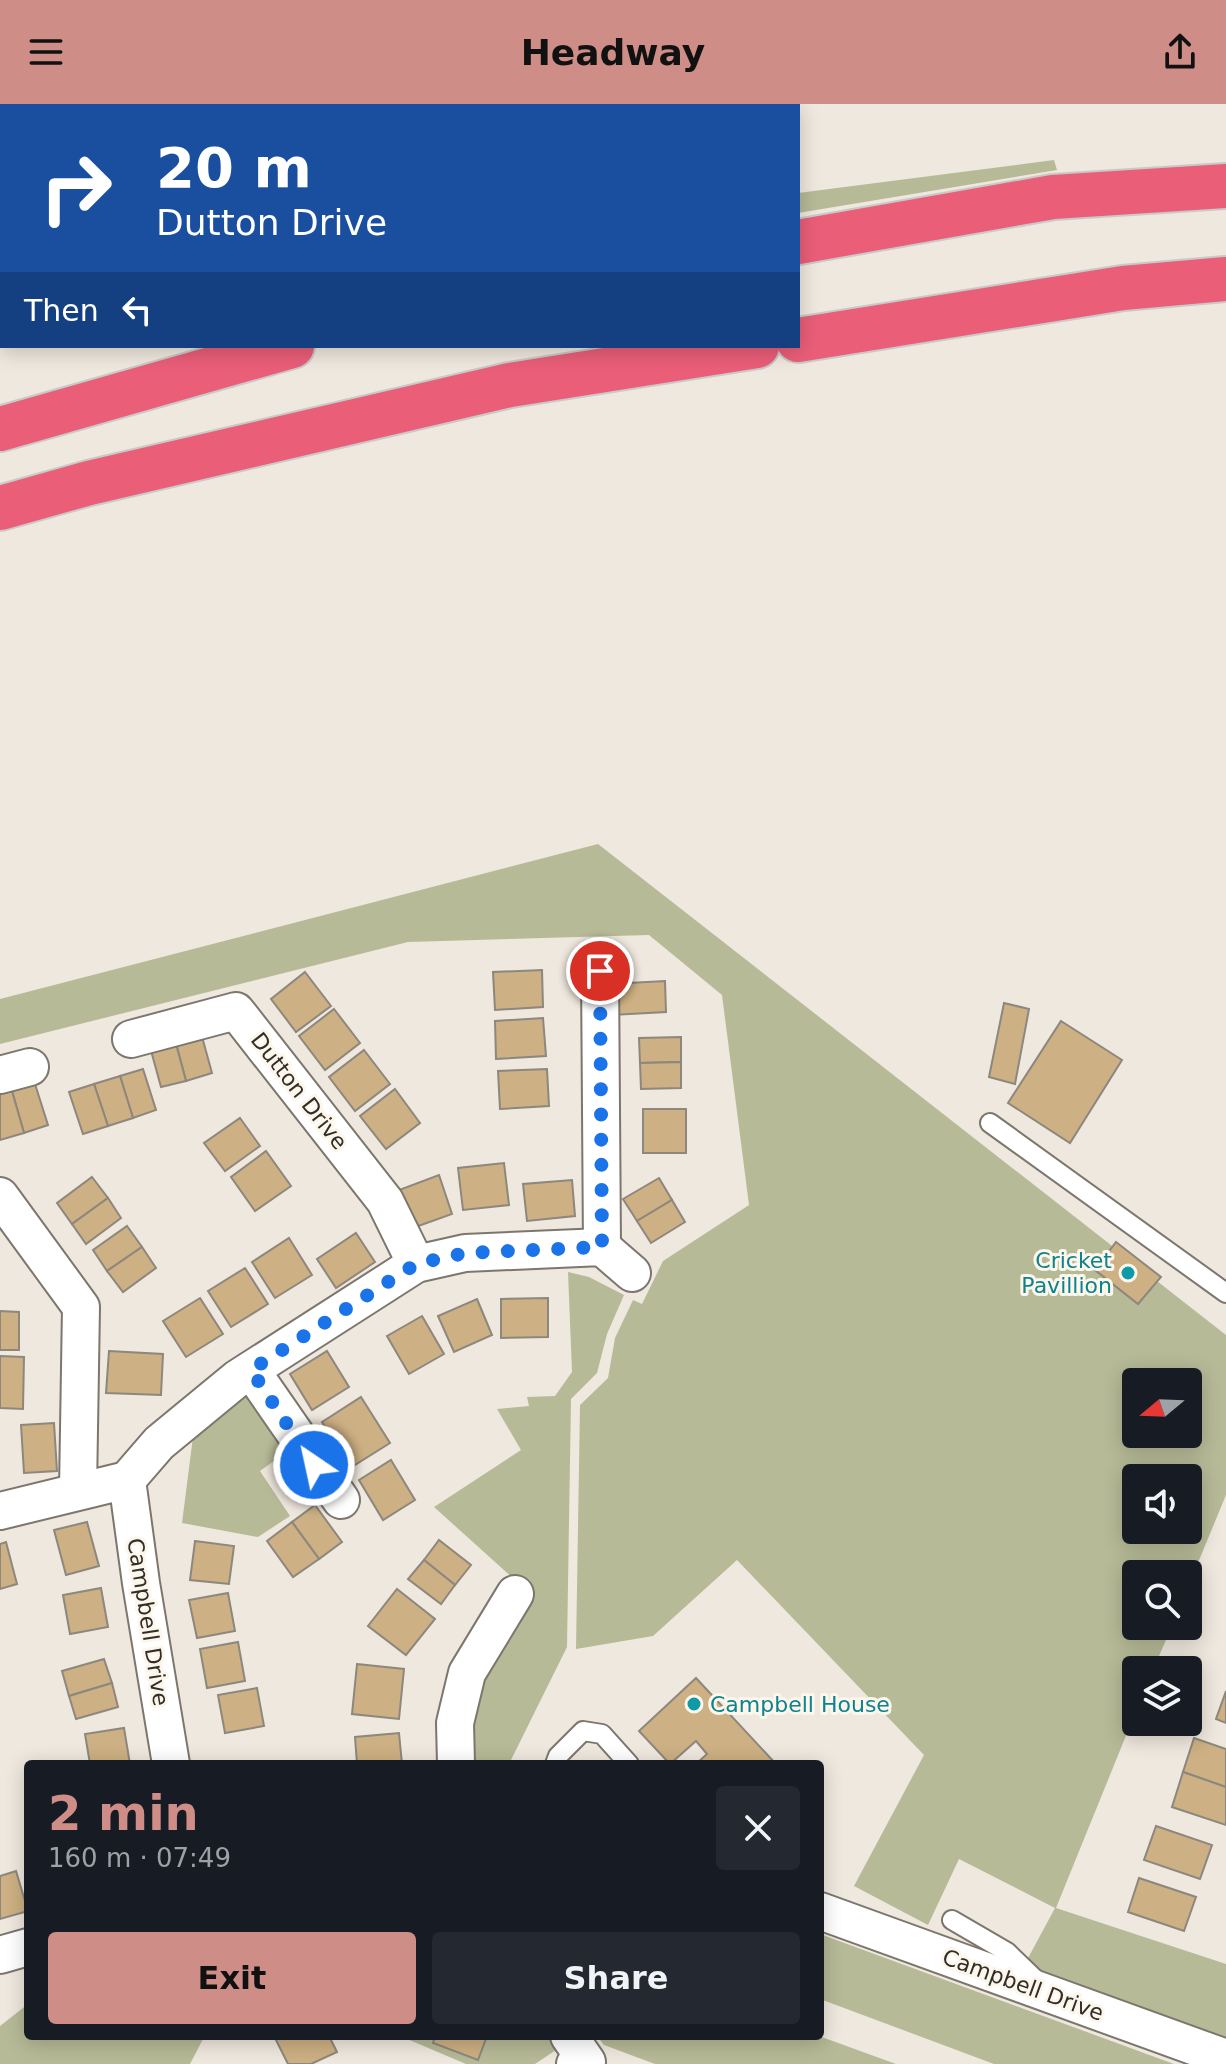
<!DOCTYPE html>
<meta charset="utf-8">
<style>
body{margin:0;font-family:"DejaVu Sans",sans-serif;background:#242831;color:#f1f3f6;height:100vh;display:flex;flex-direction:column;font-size:30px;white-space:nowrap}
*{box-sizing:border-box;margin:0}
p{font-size:26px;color:#9ea1a6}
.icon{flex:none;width:44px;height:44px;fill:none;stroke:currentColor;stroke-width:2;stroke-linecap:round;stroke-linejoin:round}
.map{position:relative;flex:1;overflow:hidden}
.panel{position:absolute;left:24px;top:1656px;width:800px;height:280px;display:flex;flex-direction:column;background:#171b24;border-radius:8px;box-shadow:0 4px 20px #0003}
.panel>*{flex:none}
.banner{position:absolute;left:0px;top:0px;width:800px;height:244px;box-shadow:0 4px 20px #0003;background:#1a4fa0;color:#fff;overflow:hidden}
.needle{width:52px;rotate:251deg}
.controls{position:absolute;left:1122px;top:1264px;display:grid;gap:16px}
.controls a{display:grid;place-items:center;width:80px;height:80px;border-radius:8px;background:#171b24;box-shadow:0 4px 20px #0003;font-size:40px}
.pin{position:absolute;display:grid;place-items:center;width:68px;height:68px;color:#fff;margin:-34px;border:4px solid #fff;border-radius:50%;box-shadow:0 2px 8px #0007}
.me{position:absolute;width:88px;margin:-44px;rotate:326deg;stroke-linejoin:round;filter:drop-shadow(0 0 6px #0008)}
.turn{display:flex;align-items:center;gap:28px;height:168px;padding:0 24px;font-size:36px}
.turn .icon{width:104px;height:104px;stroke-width:2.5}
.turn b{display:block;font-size:56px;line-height:68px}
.then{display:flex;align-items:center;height:76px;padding:0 24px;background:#0003;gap:16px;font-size:30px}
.round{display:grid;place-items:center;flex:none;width:84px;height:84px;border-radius:8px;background:#242831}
.summary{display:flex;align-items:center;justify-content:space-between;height:136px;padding:0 24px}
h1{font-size:48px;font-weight:800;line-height:60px;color:#ce8d87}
.button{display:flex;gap:16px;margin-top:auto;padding:16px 24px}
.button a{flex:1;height:92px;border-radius:8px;background:#ce8d87;color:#111;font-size:32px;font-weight:800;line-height:92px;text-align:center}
.button a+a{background:#242831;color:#f1f3f6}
header{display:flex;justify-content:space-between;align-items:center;height:104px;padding:0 24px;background:#ce8d87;color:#111;font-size:36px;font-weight:800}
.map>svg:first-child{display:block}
.green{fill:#b7ba97;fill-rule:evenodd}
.building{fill:#cdb083;stroke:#8d877d;stroke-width:2}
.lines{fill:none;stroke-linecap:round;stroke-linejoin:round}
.lane-casing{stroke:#7c766d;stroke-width:22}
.street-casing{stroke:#7c766d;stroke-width:40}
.highway-casing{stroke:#c9c9c8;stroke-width:48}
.lane{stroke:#fff;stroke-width:18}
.street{stroke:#fff;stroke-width:36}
.highway{stroke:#ea5e78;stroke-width:44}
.route{stroke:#1a73e8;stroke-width:14;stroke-dasharray:0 25.2}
.culture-dot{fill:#0f9aa8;stroke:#fcf6eb;stroke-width:3}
.labels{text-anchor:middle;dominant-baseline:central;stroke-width:6;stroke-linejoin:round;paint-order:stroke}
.street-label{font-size:22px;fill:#312e2a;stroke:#fcf6eb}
.culture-label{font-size:22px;fill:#0d838f;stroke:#fcf6eb;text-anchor:end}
</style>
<header><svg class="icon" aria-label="menu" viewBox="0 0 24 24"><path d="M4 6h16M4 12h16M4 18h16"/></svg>Headway<svg class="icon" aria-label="share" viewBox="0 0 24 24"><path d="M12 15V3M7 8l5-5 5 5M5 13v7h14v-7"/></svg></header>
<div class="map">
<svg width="1226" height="1960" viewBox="0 0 1226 1960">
<rect width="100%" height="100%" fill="#efe8de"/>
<!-- green -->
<g class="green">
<polygon points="1054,56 1057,66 798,109 798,89"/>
<path d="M598,740L1226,1231V1391L1188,1483V1470H1136V1522H1172L1153,1566H1136V1607L1056,1804L1226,1860V1936L1035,1868L1027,1856L1055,1804L959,1755L928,1821L854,1782L924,1651L737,1456L653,1532L576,1545L580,1301L608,1274L615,1234L633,1196L642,1200L663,1157L749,1101L722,891L649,831L408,838L0,940V895ZM1136,1278H1188V1330H1136ZM1136,1374H1188V1426H1136Z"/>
<path d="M568,1168L589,1173L624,1191L607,1230L597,1269L571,1295L567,1543L509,1660H470C469,1650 466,1638 468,1628C476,1580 505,1531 534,1493L434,1403L521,1346L497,1305L529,1302L527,1293L555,1292L572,1268Z"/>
<polygon points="247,1289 285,1349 260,1367 290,1412 258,1433 182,1419 194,1325"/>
<polygon points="820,1830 1174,1960 994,1960 820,1895"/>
<polygon points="28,1900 28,1932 249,1932 203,1935 190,1960 0,1960 0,1922"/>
<polygon points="400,1932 551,1932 559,1944 535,1960 466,1960"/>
<polygon points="597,1932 819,1932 896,1960 655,1960 604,1941"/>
</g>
<!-- building -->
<g class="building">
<polygon points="542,866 543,903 495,906 493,868"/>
<polygon points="305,868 331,902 296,928 271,895"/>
<polygon points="665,877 666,908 612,911 610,880"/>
<polygon points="1004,899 1029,905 1015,980 989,973"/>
<polygon points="334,905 360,939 325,966 299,932"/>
<polygon points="543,914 546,952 496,955 495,917"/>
<polygon points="1061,917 1122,956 1070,1039 1008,999"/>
<polygon points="201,929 212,969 186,977 175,936"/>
<polygon points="681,933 681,958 640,959 639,934"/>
<polygon points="175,936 186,977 161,983 150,943"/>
<polygon points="364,946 390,980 355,1007 329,973"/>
<polygon points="681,958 681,984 641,985 640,959"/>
<polygon points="143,965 156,1006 133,1014 120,972"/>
<polygon points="547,965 549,1002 500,1005 498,967"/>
<polygon points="120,972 133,1014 108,1022 94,980"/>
<polygon points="35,980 48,1021 24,1029 12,987"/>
<polygon points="94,980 108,1022 83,1030 69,988"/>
<polygon points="395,985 420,1019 386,1045 360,1012"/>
<polygon points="12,987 24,1029 0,1036 0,990"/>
<rect x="643" y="1005" width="43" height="44"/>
<polygon points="240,1014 260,1042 225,1067 204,1039"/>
<polygon points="266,1047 291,1082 255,1107 231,1073"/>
<polygon points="504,1059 509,1101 463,1106 458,1064"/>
<polygon points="439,1071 452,1110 413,1124 399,1086"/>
<polygon points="92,1073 108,1094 72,1120 57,1099"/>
<polygon points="659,1074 672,1096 637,1117 623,1095"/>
<polygon points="572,1076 575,1112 527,1117 523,1080"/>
<polygon points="108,1094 121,1114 86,1140 72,1120"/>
<polygon points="672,1096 685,1118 651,1139 637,1117"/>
<polygon points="127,1122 142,1143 107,1167 93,1146"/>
<polygon points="356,1129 375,1158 336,1184 317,1155"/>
<polygon points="289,1134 312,1171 275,1194 252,1158"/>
<polygon points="1116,1138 1161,1173 1138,1200 1095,1166"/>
<polygon points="142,1143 156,1164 123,1188 107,1167"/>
<polygon points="245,1164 268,1200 231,1223 208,1187"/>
<polygon points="200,1194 223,1230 186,1253 163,1217"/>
<polygon points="548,1194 548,1233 501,1234 501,1195"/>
<polygon points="477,1195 492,1231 454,1248 438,1212"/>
<polygon points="0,1207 19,1208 19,1246 0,1246"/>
<polygon points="422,1212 444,1250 409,1270 387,1232"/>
<polygon points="109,1247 163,1250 161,1291 106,1289"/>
<polygon points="327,1247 349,1283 312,1306 290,1270"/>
<polygon points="0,1252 24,1253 23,1305 0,1304"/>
<polygon points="361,1293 390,1339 350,1364 322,1318"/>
<polygon points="54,1319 57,1367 24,1369 21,1321"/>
<polygon points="391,1356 415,1396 383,1416 359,1376"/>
<polygon points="315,1401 342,1438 319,1455 292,1418"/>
<polygon points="87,1418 99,1462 66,1471 54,1426"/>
<polygon points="292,1418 319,1455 293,1473 267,1437"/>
<polygon points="439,1436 471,1461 455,1481 424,1456"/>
<polygon points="195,1437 234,1442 229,1480 190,1476"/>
<polygon points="6,1438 17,1480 0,1485 0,1440"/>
<polygon points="424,1456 455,1481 441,1500 408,1475"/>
<polygon points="101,1484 108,1523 70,1530 63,1491"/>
<polygon points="397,1485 435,1515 406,1551 368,1522"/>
<polygon points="228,1489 235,1527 197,1534 189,1496"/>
<polygon points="238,1538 245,1577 207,1584 200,1545"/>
<polygon points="104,1555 112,1579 69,1592 62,1567"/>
<polygon points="357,1560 404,1565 399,1615 352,1610"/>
<polygon points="696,1574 776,1660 696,1660 707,1650 696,1637 670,1660 639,1627"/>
<polygon points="112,1579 118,1603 76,1615 69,1592"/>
<polygon points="257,1584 264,1622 225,1629 218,1591"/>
<polygon points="1226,1587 1226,1619 1216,1615"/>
<polygon points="124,1624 130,1660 90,1660 85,1630"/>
<polygon points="399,1629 402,1660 357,1660 355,1633"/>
<polygon points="1194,1634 1226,1645 1226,1683 1183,1668"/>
<polygon points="1183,1668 1226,1683 1226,1721 1172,1703"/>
<polygon points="1156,1722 1212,1741 1200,1775 1144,1756"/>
<polygon points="16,1767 28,1807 0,1815 0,1772"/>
<polygon points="1139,1774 1196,1793 1184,1827 1128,1808"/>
<polygon points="274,1932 329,1932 337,1948 311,1960 288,1960"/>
<polygon points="435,1932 487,1932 478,1956 433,1939"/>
</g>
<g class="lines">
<defs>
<g id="lane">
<polyline points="990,1019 1226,1189"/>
<polyline points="555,1660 558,1652 583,1627 602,1630 629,1660"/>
<polyline points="952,1816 1007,1848 1036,1876"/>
</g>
<g id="street">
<polyline points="600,867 602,1143"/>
<polyline points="131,935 236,907 385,1097 416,1160"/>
<polyline points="0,971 30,963"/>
<polyline points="0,1092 81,1203 78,1386"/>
<polyline points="251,1266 341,1396"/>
<polyline points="127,1376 141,1479 171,1660"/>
<polyline points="0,1407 127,1376 159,1339 238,1274 416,1160 465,1149 602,1143 632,1169"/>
<polyline points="456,1660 455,1619 467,1569 515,1490"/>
<polyline points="820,1807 1226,1954"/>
<polyline points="0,1851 28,1843"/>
<polyline points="569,1932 587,1958 575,1960"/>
</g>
<g id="highway">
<polyline points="798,138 1053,93 1226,82"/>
<polyline points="798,236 1123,184 1226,175"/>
<polyline points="0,325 292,242"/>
<polyline points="0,404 89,379 510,281 757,242"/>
</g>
</defs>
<!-- lane casing -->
<use href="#lane" class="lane-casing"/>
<!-- street casing -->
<use href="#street" class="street-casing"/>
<!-- highway casing -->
<use href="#highway" class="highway-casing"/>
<!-- lane -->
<use href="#lane" class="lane"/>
<!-- street -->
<use href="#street" class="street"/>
<!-- highway -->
<use href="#highway" class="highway"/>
</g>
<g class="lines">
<!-- route -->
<polyline class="route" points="314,1361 251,1266 416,1160 465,1149 602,1143 600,867"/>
</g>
<!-- markers -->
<g class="culture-dot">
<circle cx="1128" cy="1169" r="8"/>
<circle cx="694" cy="1600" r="8"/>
</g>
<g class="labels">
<!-- street labels -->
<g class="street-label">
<text transform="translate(299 987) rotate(52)">Dutton Drive</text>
<text transform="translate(148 1518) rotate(81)">Campbell Drive</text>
<text transform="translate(1023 1881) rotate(20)">Campbell Drive</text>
</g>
<!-- culture labels -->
<g class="culture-label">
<text x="1112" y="1156">Cricket<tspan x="1112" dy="25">Pavillion</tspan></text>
<text x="710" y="1600" text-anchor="start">Campbell House</text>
</g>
</g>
</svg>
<div class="controls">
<a><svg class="needle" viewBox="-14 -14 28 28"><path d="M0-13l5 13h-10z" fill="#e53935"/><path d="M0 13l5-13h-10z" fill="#9ea1a6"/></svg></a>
<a><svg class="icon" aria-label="sound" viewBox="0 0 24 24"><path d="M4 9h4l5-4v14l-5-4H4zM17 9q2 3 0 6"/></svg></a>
<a><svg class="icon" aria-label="search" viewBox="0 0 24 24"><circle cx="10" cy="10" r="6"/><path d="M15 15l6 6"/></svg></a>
<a><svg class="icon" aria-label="layers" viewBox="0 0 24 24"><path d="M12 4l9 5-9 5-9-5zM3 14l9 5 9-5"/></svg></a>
</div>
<div class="pin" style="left:600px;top:867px;background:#d93025"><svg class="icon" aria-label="arrive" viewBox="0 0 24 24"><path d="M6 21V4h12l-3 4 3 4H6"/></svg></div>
<svg class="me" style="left:314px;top:1361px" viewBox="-20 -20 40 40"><circle r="17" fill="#1a73e8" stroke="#fff" stroke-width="3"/><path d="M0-11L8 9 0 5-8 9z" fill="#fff"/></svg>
<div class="banner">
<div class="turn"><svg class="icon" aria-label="right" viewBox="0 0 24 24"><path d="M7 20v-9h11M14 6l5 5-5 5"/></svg><div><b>20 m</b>Dutton Drive</div></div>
<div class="then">Then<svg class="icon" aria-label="left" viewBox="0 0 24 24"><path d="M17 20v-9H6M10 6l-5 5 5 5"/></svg></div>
</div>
<section class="panel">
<div class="summary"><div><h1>2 min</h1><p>160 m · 07:49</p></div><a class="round"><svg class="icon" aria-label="close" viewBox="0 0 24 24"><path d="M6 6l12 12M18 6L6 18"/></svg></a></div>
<div class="button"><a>Exit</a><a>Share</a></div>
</section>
</div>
